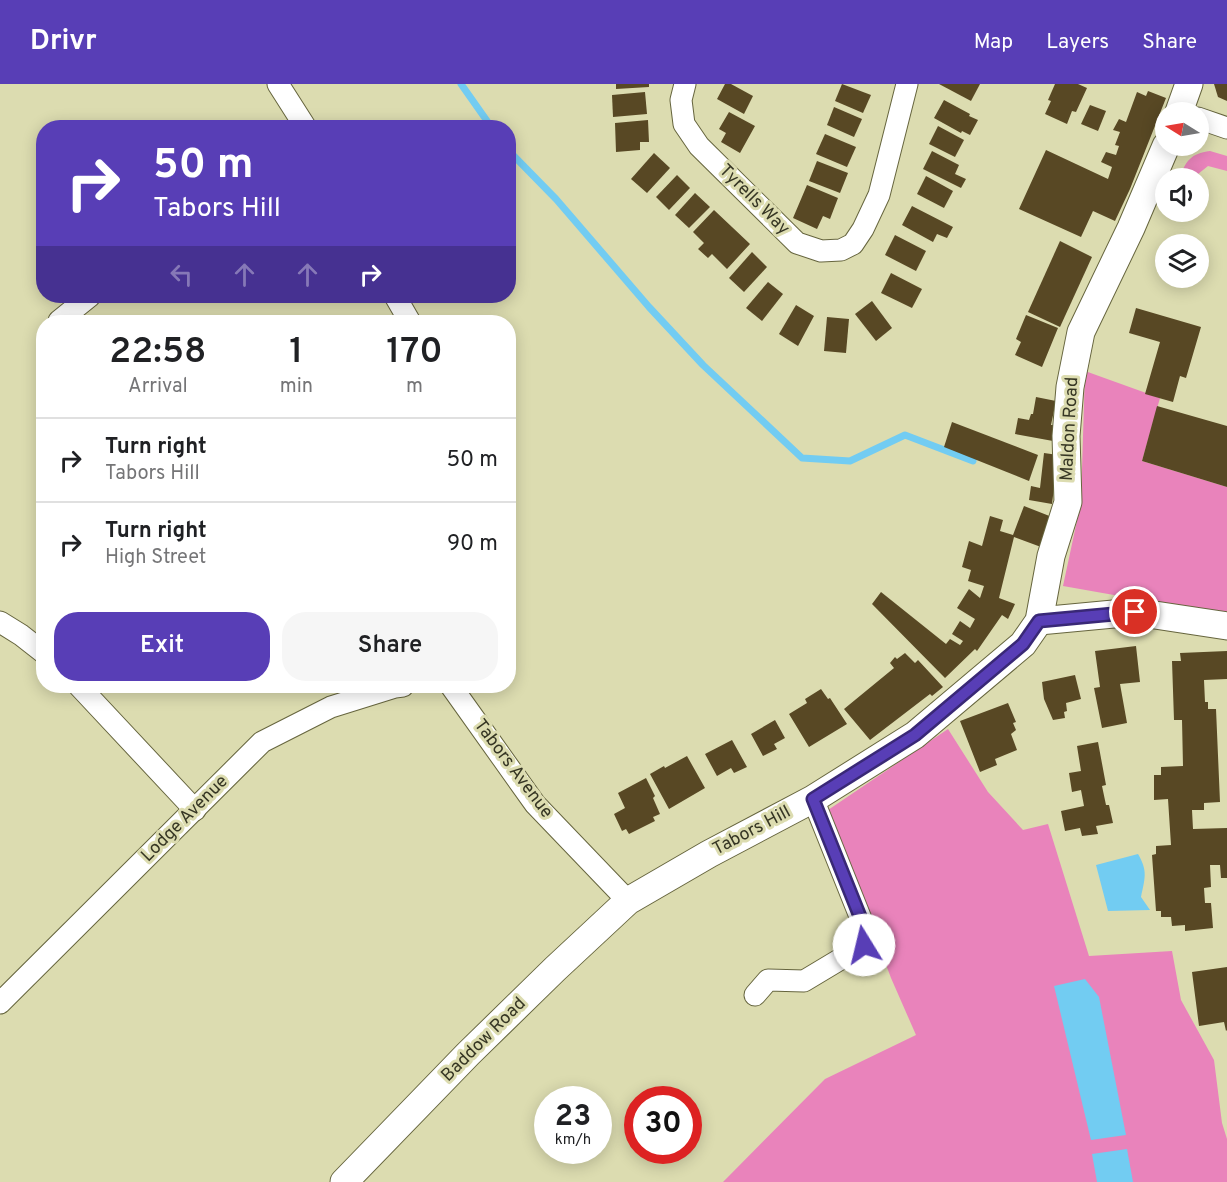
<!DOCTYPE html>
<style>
body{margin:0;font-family:Overpass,sans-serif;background:#f6f6f6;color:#202124;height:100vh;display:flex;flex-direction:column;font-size:22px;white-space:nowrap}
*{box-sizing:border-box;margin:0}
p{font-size:20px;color:#757577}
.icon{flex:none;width:33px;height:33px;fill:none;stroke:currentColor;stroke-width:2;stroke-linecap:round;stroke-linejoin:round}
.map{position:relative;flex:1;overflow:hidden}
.drawer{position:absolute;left:36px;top:231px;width:480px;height:378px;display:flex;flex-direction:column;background:#fff;border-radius:24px;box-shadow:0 3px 15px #0003}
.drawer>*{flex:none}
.guide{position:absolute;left:36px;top:36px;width:480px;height:183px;border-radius:24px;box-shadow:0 3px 15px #0003;background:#583eb6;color:#fff;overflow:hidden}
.needle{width:39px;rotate:281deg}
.tools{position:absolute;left:1155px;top:18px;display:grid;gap:12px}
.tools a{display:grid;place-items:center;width:54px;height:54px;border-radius:50%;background:#fff;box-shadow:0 3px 15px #0003;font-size:30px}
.speed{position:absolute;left:534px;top:1002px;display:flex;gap:12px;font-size:30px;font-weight:700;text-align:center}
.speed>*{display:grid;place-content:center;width:78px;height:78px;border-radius:50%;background:#fff;box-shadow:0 3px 15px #0003;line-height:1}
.speed small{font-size:15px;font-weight:400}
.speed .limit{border:9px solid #d22;background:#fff;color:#111}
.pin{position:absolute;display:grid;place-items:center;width:51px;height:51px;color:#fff;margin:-26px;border:3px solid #fff;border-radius:50%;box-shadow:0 2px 6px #0007}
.me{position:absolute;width:66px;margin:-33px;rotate:351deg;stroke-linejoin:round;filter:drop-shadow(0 0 4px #0008)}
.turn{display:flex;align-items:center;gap:21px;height:126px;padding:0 18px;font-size:27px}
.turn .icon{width:78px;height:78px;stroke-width:2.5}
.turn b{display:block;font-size:42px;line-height:51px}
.lanes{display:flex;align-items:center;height:57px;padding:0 18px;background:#0003;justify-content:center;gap:30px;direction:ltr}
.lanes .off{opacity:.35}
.eta{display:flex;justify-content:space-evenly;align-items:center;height:102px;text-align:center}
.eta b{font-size:36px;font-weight:600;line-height:42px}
.cta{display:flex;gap:12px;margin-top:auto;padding:12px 18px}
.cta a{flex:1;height:69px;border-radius:24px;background:#583eb6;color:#fff;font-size:24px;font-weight:600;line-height:69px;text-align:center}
.cta a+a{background:#f6f6f6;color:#202124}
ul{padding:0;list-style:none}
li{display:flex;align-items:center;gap:18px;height:84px;padding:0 18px;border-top:2px solid #e0e0e0}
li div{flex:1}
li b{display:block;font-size:22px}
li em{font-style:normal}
header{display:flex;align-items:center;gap:36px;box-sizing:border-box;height:84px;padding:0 30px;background:#583eb6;color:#fff}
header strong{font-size:28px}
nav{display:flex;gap:33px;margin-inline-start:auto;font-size:21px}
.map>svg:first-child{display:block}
.green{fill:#e983bb}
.water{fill:#72ccf2}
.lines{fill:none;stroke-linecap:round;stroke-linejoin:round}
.stream{stroke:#72ccf2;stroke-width:7}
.building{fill:#584824}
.minor-casing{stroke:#66653e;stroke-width:23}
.tertiary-casing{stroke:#66653e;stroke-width:29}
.minor{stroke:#fff;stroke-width:21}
.tertiary{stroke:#fff;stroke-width:27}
.route-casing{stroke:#392876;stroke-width:15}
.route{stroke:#583eb6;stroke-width:10}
.labels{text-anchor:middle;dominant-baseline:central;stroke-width:6;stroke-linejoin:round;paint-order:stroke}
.street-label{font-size:18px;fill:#363624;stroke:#dcdcb0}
</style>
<header>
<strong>Drivr</strong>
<nav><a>Map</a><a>Layers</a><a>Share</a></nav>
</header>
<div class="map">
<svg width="1227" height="1098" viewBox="0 0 1227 1098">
<rect width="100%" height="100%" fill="#dcdcb0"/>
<!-- green -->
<g class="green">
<path d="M1210,67L1227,72V87L1208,82L1193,94H1179C1187,76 1190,70 1210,67Z"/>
<polygon points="1085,287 1160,314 1142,377 1227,403 1227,531 1063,502 1081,418"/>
<polygon points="948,645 988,708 1023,746 1048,740 1089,872 1172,867 1181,916 1214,976 1222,1039 1227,1055 1227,1098 723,1098 825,995 916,951 891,894 828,726"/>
</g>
<!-- water -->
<g class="water">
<path d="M1138,770C1148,787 1145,794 1141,813L1150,826L1108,827L1096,781Z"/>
<polygon points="1085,895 1099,913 1126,1051 1091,1056 1054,902"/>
<polygon points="1127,1065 1133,1098 1097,1098 1092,1070"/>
</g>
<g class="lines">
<!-- stream -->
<g class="stream">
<polyline points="461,0 492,44"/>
<polyline points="508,66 556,115 649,223 703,281 802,374 850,377 905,351 973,377"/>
</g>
</g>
<!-- building -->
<g class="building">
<polygon points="616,0 649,0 649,3 616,5"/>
<polygon points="725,0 731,0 753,12 744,30 717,15"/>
<polygon points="842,0 871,11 863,29 835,17"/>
<polygon points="939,0 980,0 971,17"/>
<polygon points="1055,0 1078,0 1087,4 1076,28 1072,27 1067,40 1045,30 1051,17 1048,16"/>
<polygon points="1214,0 1227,0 1227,17 1218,13"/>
<polygon points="1148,7 1166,14 1130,105 1115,137 1093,127 1081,153 1019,125 1046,66 1108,95 1112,83 1101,78 1106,68 1116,71 1119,62 1115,61 1120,48 1113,46 1119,35 1126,38 1137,8 1146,12"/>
<polygon points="645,8 647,30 613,33 612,11"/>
<polygon points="944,16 970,30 969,32 978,36 970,51 962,47 961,49 934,34"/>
<polygon points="1090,21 1106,27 1098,47 1081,40"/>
<polygon points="834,23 862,35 854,53 827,41"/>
<polygon points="729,28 755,42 740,69 721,58 726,49 719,45"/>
<polygon points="648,36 649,58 640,58 640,66 616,68 615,39"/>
<polygon points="938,42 964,56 955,73 929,60"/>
<polygon points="825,50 856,63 847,83 816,70"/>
<polygon points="932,67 959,81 955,90 966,95 961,104 923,85"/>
<polygon points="654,69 670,84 647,109 631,95"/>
<polygon points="817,77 848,89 840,109 809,97"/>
<polygon points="677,91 690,104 669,126 656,113"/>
<polygon points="926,92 953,107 944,124 917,110"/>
<polygon points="807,101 838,114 830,135 823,132 817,145 793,134"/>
<polygon points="695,109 710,123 689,144 675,131"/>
<polygon points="912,122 953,143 947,154 937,150 933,158 902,141"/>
<polygon points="714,126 750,160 727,185 712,170 708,174 698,165 704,159 693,148"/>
<polygon points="895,151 926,167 916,187 885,171"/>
<polygon points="1060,157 1092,173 1060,243 1028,228"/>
<polygon points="752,168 767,183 744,208 729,194"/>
<polygon points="891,189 922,205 912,224 881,209"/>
<polygon points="768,198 783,210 762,237 746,224"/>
<polygon points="872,217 892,244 876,257 855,230"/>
<polygon points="796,221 814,232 798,262 779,250"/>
<polygon points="1136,224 1201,243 1186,294 1180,292 1173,318 1145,310 1160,258 1129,249"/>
<polygon points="1026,231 1058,244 1042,283 1015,271 1021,258 1016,255"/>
<polygon points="827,233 849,235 846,269 824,267"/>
<polygon points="1036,313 1056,317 1051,341 1056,341 1053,357 1015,350 1018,334 1029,336 1031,330 1033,330"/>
<polygon points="1157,322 1227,342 1227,403 1142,377"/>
<polygon points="952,338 1038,371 1029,397 944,363"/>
<polygon points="1044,369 1058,371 1052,420 1029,416 1031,402 1040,404"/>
<polygon points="1024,422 1052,433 1041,463 1014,453 999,514 1015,520 1008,535 1002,531 977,567 975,565 945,594 872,520 881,508 946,560 950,555 960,561 963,557 952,550 960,537 970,544 975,535 957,524 969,505 980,514 984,502 968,497 971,486 962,483 969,457 982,462 990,432 1003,436 1000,447 1013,451"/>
<polygon points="1136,562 1140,598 1120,600 1127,639 1102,644 1094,604 1100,603 1095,567"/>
<polygon points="1227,567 1227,595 1204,596 1205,618 1208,618 1208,625 1216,625 1220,718 1204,719 1204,726 1192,726 1193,745 1227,744 1227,794 1221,794 1220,781 1210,781 1211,803 1204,804 1205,819 1211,819 1213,844 1185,847 1185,841 1172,842 1171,833 1161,833 1161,827 1156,827 1152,771 1156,770 1156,762 1171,761 1168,715 1154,716 1154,691 1161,691 1161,683 1183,682 1182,636 1174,636 1172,577 1181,577 1180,569"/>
<polygon points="905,569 915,579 918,576 943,603 932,612 930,610 870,656 844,625 894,584 890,579 895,573 897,575"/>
<polygon points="1075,591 1081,615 1066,619 1067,627 1064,628 1065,634 1053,636 1044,615 1042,598"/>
<polygon points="821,605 828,615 830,614 847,640 809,663 789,630 807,619 805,615"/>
<polygon points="1008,619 1016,638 1013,639 1016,646 1011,650 1017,666 995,675 997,681 980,688 960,637"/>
<polygon points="775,636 785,654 774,660 777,665 763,672 751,650"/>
<polygon points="732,656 747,683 734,689 731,684 717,692 705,670"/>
<polygon points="1098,658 1106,701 1102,702 1106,721 1109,721 1113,739 1096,742 1098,750 1082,752 1080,744 1065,747 1061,727 1084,722 1081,706 1072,708 1069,689 1081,687 1077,662"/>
<polygon points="687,672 705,704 669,725 650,690 664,682 665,684"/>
<polygon points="646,694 655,712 653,714 660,730 653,733 655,737 629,750 626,745 622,747 614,730 625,724 618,709"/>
<polygon points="1227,883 1227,946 1226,947 1224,938 1199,942 1192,888"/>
</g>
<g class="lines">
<defs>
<g id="minor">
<polyline points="278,0 306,44"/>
<polyline points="685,0 681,16 684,40 699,62 797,159 821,167 841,166 853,160 863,145 879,111 907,0"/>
<polyline points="1198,34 1227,44"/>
<polyline points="395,212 410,238"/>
<polyline points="59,237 90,212"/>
<polyline points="0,538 21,551 44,569"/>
<polyline points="79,602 195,726"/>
<polyline points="451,602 535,720 628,817"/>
<polyline points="755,911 768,896 804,897 864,861 861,835 813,715"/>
<polyline points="0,919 262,658 331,623 395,603 403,602"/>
</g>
<g id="tertiary">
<polyline points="1179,28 1189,0"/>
<polyline points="1039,537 1135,528 1227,542"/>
<polyline points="344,1098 468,970 555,885 628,817 709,770 813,715 915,651 1023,560 1039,537 1051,472 1068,418 1066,352 1070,303 1081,248 1131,144 1166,62"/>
</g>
</defs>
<!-- minor casing -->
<use href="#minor" class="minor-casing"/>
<!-- tertiary casing -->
<use href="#tertiary" class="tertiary-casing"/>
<!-- minor -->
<use href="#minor" class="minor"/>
<!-- tertiary -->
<use href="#tertiary" class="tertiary"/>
</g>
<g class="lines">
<defs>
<polyline id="route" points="864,861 861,835 813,715 915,651 1023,560 1039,537 1135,528"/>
</defs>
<!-- route casing -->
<use href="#route" class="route-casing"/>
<!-- route -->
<use href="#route" class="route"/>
</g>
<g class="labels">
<!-- street labels -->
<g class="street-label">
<text transform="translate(754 116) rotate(45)">Tyrells Way</text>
<text transform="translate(1070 345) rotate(-87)">Maldon Road</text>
<text transform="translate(513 685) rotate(53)">Tabors Avenue</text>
<text transform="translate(185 735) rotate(-45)">Lodge Avenue</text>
<text transform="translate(752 747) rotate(-28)">Tabors Hill</text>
<text transform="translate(484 956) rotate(-45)">Baddow Road</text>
</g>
</g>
</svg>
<div class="tools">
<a><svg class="needle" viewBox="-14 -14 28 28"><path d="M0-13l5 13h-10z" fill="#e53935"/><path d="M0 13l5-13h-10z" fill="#757577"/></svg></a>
<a><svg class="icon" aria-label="sound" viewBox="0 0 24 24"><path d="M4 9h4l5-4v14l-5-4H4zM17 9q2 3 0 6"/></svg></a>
<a><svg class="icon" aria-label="layers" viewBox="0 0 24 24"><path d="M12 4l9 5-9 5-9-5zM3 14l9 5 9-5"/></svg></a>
</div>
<div class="speed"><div>23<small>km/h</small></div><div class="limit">30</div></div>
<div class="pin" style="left:1135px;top:528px;background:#d93025"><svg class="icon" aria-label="arrive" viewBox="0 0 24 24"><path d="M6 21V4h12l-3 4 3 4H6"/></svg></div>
<svg class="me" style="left:864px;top:861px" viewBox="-20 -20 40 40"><circle r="19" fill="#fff"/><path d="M0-13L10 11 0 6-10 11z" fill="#583eb6"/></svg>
<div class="guide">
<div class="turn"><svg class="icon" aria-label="right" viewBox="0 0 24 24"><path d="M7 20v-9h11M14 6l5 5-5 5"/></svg><div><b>50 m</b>Tabors Hill</div></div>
<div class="lanes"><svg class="icon off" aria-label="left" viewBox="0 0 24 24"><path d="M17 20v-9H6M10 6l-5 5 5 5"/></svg><svg class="icon off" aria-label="ahead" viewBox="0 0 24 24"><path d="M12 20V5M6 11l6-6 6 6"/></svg><svg class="icon off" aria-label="ahead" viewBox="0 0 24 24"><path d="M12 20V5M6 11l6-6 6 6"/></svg><svg class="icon" aria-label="right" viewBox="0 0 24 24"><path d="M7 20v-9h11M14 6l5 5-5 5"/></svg></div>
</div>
<section class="drawer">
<div class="eta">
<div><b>22:58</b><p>Arrival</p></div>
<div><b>1</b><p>min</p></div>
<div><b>170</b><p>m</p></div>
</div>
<ul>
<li><svg class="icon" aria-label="right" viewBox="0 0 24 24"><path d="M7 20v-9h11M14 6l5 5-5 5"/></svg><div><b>Turn right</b><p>Tabors Hill</p></div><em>50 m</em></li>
<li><svg class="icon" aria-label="right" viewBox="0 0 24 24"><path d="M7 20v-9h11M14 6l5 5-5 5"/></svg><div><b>Turn right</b><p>High Street</p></div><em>90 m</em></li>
</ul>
<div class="cta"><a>Exit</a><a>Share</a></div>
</section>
</div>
